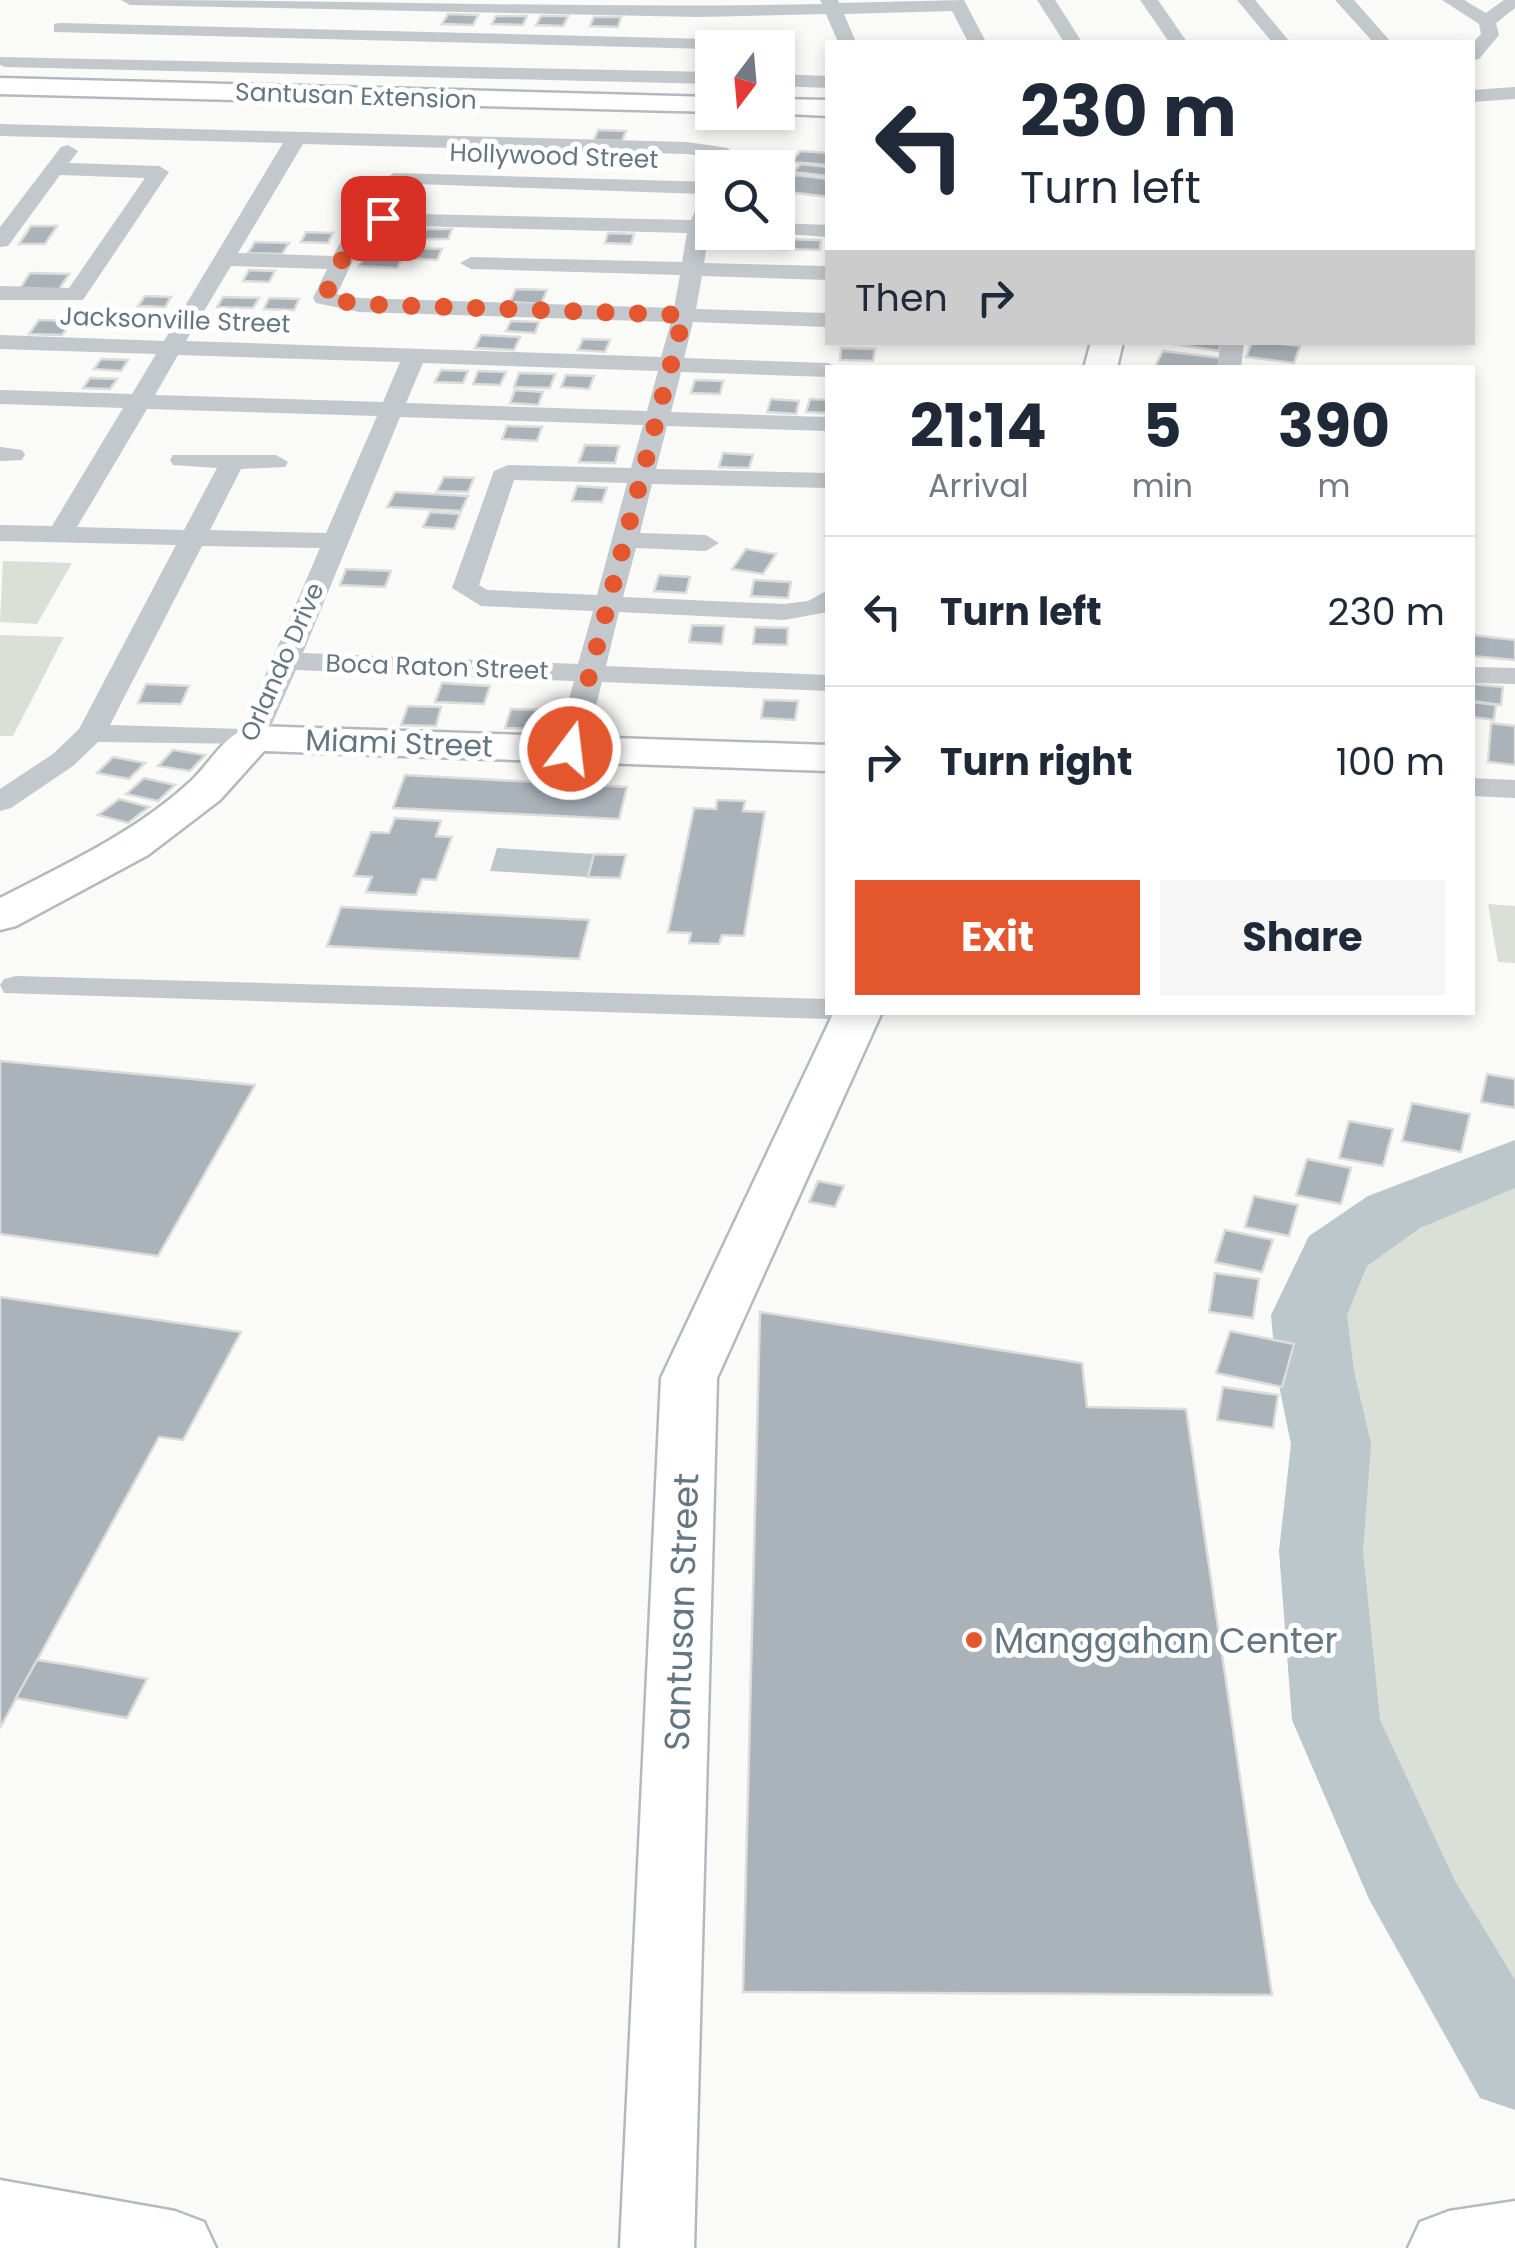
<!DOCTYPE html>
<style>
body{margin:0;font-family:Poppins,sans-serif;background:#f6f6f7;color:#1f2937;height:100vh;display:flex;flex-direction:column;font-size:38px;white-space:nowrap}
*{box-sizing:border-box;margin:0}
p{font-size:32px;color:#747a83}
.icon{flex:none;width:55px;height:55px;fill:none;stroke:currentColor;stroke-width:2;stroke-linecap:round;stroke-linejoin:round}
.map{position:relative;flex:1;overflow:hidden}
.details{position:absolute;left:825px;top:365px;width:650px;height:650px;display:flex;flex-direction:column;background:#fff;border-radius:0px;box-shadow:0 5px 15px #0003}
.details>*{flex:none}
.hud{position:absolute;left:825px;top:40px;width:650px;height:305px;border-radius:0px;box-shadow:0 5px 15px #0003;background:#fff;color:#1f2937;overflow:hidden}
.needle{width:65px;rotate:196deg}
.fabs{position:absolute;left:695px;top:30px;display:grid;gap:20px}
.fabs a{display:grid;place-items:center;width:100px;height:100px;border-radius:0px;background:#fff;box-shadow:0 5px 15px #0003;font-size:50px}
.pin{position:absolute;display:grid;place-items:center;width:85px;height:85px;color:#fff;margin:-42px;border-radius:20px;box-shadow:0 5px 15px #0006}
.me{position:absolute;width:110px;margin:-55px;rotate:15deg;stroke-linejoin:round;filter:drop-shadow(0 0 8px #0008)}
.turn{display:flex;align-items:center;gap:35px;height:210px;padding:0 30px;font-size:45px}
.turn .icon{width:130px;height:130px;stroke-width:2.5}
.turn b{display:block;font-size:70px;line-height:85px}
.then{display:flex;align-items:center;height:95px;padding:0 30px;background:#0003;gap:20px;font-size:38px}
.eta{display:flex;justify-content:space-evenly;align-items:center;height:170px;text-align:center}
.eta b{font-size:60px;font-weight:700;line-height:70px}
.action{display:flex;gap:20px;margin-top:auto;padding:20px 30px}
.action a{flex:1;height:115px;border-radius:0px;background:#e4572e;color:#fff;font-size:40px;font-weight:700;line-height:115px;text-align:center}
.action a+a{background:#f6f6f7;color:#1f2937}
ul{padding:0;list-style:none}
li{display:flex;align-items:center;gap:30px;height:150px;padding:0 30px;border-top:2px solid #e0e1e3}
li div{flex:1}
li b{display:block;font-size:38px}
li em{font-style:normal}
.map>svg:first-child{display:block}
.green{fill:#dadfd7}
.water{fill:#bbc7cb}
.lines{fill:none;stroke-linecap:round;stroke-linejoin:round}
.river{fill:#bbc7cb;fill-rule:evenodd}
.building{fill:#aab3b9;stroke:#dcdcda;stroke-width:2.5}
.secondary-casing{stroke:#b3babf;stroke-width:5}
.primary-casing{stroke:#b5babe;stroke-width:5}
.street{fill:#c3c8cc;fill-rule:evenodd}
.secondary{fill:#fff;fill-rule:evenodd}
.primary{fill:#fff;fill-rule:evenodd}
.route{stroke:#e4572e;stroke-width:18;stroke-dasharray:0 32.4}
.poi-dot{fill:#e4572e;stroke:#fff;stroke-width:4}
.labels{text-anchor:middle;dominant-baseline:central;stroke-width:10;stroke-linejoin:round;paint-order:stroke}
.far-street-label{font-size:25px;fill:#657683;stroke:#fff}
.street-label{font-size:30px;fill:#657683;stroke:#fff}
.near-street-label{font-size:35px;fill:#657683;stroke:#fff}
.near-poi-label{font-size:35px;fill:#657683;stroke:#fff;text-anchor:start}
</style>
<div class="map">
<svg width="1515" height="2248" viewBox="0 0 1515 2248">
<rect width="100%" height="100%" fill="#fafaf8"/>
<!-- green -->
<g class="green">
<polygon points="3,561 72,563 37,624 0,622"/>
<polygon points="0,635 64,637 13,736 0,736"/>
<polygon points="1488,904 1515,906 1515,963 1498,962"/>
<polygon points="1515,1162 1515,2068 1416,1899 1336,1720 1321,1551 1331,1444 1315,1371 1309,1315 1335,1253 1394,1212"/>
</g>
<!-- water -->
<polygon class="water" points="497,848 594,854 588,877 490,871"/>
<g class="lines">
<!-- river -->
<polygon class="river" points="1515,1140 1515,1188 1420,1228 1367,1266 1347,1315 1354,1371 1371,1444 1363,1551 1380,1720 1455,1881 1515,1980 1515,2110 1480,2098 1369,1899 1292,1720 1279,1551 1291,1444 1276,1371 1271,1315 1309,1236 1368,1196"/>
</g>
<!-- building -->
<g class="building">
<polygon points="448,14 478,15 473,25 442,24"/>
<polygon points="496,16 527,16 523,25 492,24"/>
<polygon points="541,16 568,16 563,26 536,25"/>
<polygon points="594,17 621,17 618,27 590,26"/>
<polygon points="598,130 626,131 622,141 594,140"/>
<polygon points="800,151 828,153 828,165 792,162"/>
<polygon points="801,164 828,167 828,176 793,172"/>
<polygon points="796,175 828,179 828,197 782,191"/>
<polygon points="31,226 57,226 45,244 19,244"/>
<polygon points="389,227 412,228 407,238 383,237"/>
<polygon points="426,229 452,229 448,239 422,239"/>
<polygon points="306,232 333,233 328,243 301,242"/>
<polygon points="608,233 634,234 631,244 605,243"/>
<polygon points="724,238 750,238 748,248 722,248"/>
<polygon points="776,239 821,240 820,250 775,249"/>
<polygon points="255,242 289,243 282,254 248,253"/>
<polygon points="414,248 442,249 437,260 408,258"/>
<polygon points="367,252 404,254 397,268 359,266"/>
<polygon points="249,270 275,271 269,282 243,281"/>
<polygon points="30,273 69,274 58,291 19,290"/>
<polygon points="516,289 547,290 541,304 510,302"/>
<polygon points="145,296 171,297 165,307 138,306"/>
<polygon points="223,297 259,298 253,308 217,307"/>
<polygon points="269,298 299,299 294,310 264,309"/>
<polygon points="39,320 72,321 62,335 29,334"/>
<polygon points="511,321 539,322 535,333 506,331"/>
<polygon points="481,335 520,337 514,350 475,348"/>
<polygon points="583,339 610,340 605,352 578,350"/>
<polygon points="1161,342 1222,342 1219,351"/>
<polygon points="1252,342 1267,342 1300,346 1294,363 1246,357"/>
<polygon points="841,348 875,349 873,361 840,360"/>
<polygon points="1163,351 1222,358 1218,368 1154,368"/>
<polygon points="101,359 128,360 121,371 94,369"/>
<polygon points="441,370 468,371 463,383 435,382"/>
<polygon points="478,371 506,372 500,385 473,384"/>
<polygon points="519,373 555,374 550,388 514,387"/>
<polygon points="566,375 594,376 589,389 561,387"/>
<polygon points="90,378 117,379 110,389 83,388"/>
<polygon points="695,380 723,381 720,394 691,393"/>
<polygon points="515,390 543,392 538,405 510,403"/>
<polygon points="771,399 799,401 796,414 767,412"/>
<polygon points="810,399 828,400 828,413 806,412"/>
<polygon points="507,426 542,427 537,441 502,439"/>
<polygon points="585,445 619,446 615,463 579,462"/>
<polygon points="723,453 753,455 749,468 719,467"/>
<polygon points="444,477 474,478 468,492 437,491"/>
<polygon points="577,486 607,488 602,502 572,501"/>
<polygon points="395,492 468,496 461,511 387,507"/>
<polygon points="430,512 460,514 454,529 423,527"/>
<polygon points="746,549 776,554 763,574 732,569"/>
<polygon points="346,569 391,571 385,587 340,585"/>
<polygon points="659,575 690,577 686,593 654,591"/>
<polygon points="754,580 791,582 788,598 751,596"/>
<polygon points="692,625 724,626 722,644 689,642"/>
<polygon points="755,627 788,628 787,645 753,644"/>
<polygon points="1472,635 1515,640 1515,660 1472,656"/>
<polygon points="442,683 490,686 484,704 435,702"/>
<polygon points="146,684 189,686 181,704 138,703"/>
<polygon points="1472,684 1503,687 1501,705 1472,701"/>
<polygon points="764,700 798,701 795,720 761,718"/>
<polygon points="1472,702 1496,705 1494,720 1472,717"/>
<polygon points="408,706 441,707 436,726 401,725"/>
<polygon points="511,709 545,710 540,729 505,728"/>
<polygon points="1491,723 1515,726 1515,765 1488,762"/>
<polygon points="173,750 205,755 190,771 158,766"/>
<polygon points="113,757 145,763 129,779 97,773"/>
<polygon points="405,775 627,787 619,819 393,808"/>
<polygon points="144,778 175,785 158,801 126,794"/>
<polygon points="119,799 149,807 128,823 98,815"/>
<polygon points="717,800 745,801 743,811 765,812 744,936 722,935 719,944 689,943 691,933 668,932 694,808 716,809"/>
<polygon points="395,818 441,821 436,836 452,837 436,880 422,879 416,895 366,892 372,877 354,876 371,832 389,833"/>
<polygon points="594,854 626,855 620,878 588,877"/>
<polygon points="341,907 589,920 579,959 327,946"/>
<polygon points="0,1061 255,1085 158,1256 0,1234"/>
<polygon points="1487,1074 1515,1079 1515,1108 1481,1102"/>
<polygon points="1412,1103 1470,1114 1461,1152 1402,1141"/>
<polygon points="1349,1121 1393,1129 1383,1166 1339,1158"/>
<polygon points="1307,1159 1351,1168 1341,1204 1296,1195"/>
<polygon points="818,1181 844,1186 835,1207 809,1202"/>
<polygon points="1254,1196 1298,1205 1289,1236 1245,1227"/>
<polygon points="1225,1230 1273,1240 1262,1272 1215,1262"/>
<polygon points="1215,1273 1259,1279 1253,1318 1209,1312"/>
<polygon points="0,1297 241,1332 183,1440 159,1437 0,1728"/>
<polygon points="760,1312 1082,1363 1087,1407 1186,1409 1272,1995 743,1992"/>
<polygon points="1230,1331 1294,1344 1282,1387 1216,1373"/>
<polygon points="1223,1387 1278,1395 1273,1428 1217,1420"/>
<polygon points="37,1660 83,1667 147,1679 127,1718 16,1698"/>
</g>
<g class="lines">
<defs>
<g id="secondary">
<polygon points="0,78 712,97 715,112 0,94"/>
<polygon points="778,99 828,100 828,116 768,113 778,112"/>
<polygon points="1091,342 1123,342 1117,368 1084,368"/>
<path d="M253,726L828,745V771L264,751L220,800L148,855L16,926L0,930V898C66,864 136,832 191,781C211,762 226,732 253,726Z"/>
<polygon points="834,1012 882,1012 717,1378 694,2248 620,2248 661,1378"/>
</g>
<g id="primary">
<polygon points="0,2180 175,2211 204,2222 216,2248 0,2248"/>
<polygon points="1515,2201 1515,2248 1408,2248 1420,2222 1449,2211"/>
</g>
</defs>
<!-- secondary casing -->
<use href="#secondary" class="secondary-casing"/>
<!-- primary casing -->
<use href="#primary" class="primary-casing"/>
<!-- street -->
<g class="street">
<path d="M121,0C355,0 588,9 822,4L820,0H838L839,3L964,0L986,42H968L952,11L844,14L856,42H838L826,14L698,17L130,5Z"/>
<polygon points="1037,0 1055,0 1082,42 1064,42"/>
<polygon points="1140,0 1158,0 1187,42 1169,42"/>
<polygon points="1237,0 1255,0 1290,42 1272,42"/>
<polygon points="1335,0 1354,0 1391,42 1373,42"/>
<polygon points="1442,0 1464,0 1486,13 1504,0 1515,0 1515,8 1496,23 1499,35 1479,59 1472,60 1472,43 1481,34 1479,24"/>
<polygon points="60,23 709,39 718,44 709,49 54,32 54,24"/>
<polygon points="0,57 712,72 712,84 5,67 0,65"/>
<polygon points="778,74 828,76 828,88 778,86"/>
<polygon points="1515,87 1515,99 1472,102 1472,90"/>
<path d="M0,124L687,142L728,148L739,161L735,168H715L719,162L715,157L687,154L303,144L238,253L333,256L351,223L370,213L691,220L703,194L387,183L384,179L394,173L712,182L715,232L709,233L704,263L828,266V280L702,276L696,309L828,313V327L693,322L684,358L828,363L838,368H828V377L681,372L671,412L828,417V431L667,426L656,469L828,473V488L652,484L640,533L706,535L719,543L706,551L636,548L623,597L784,604L808,601L828,590V612L784,620L619,612L606,666L828,675V691L602,682L585,749L580,755H560L555,749L574,681L296,670L263,744L98,742L73,766L11,808L0,811V789L53,754L79,729L176,545L0,541V525L52,526L123,408L0,404V390L132,394L156,354L0,349V335L164,341L283,143L0,136ZM375,225L687,233L682,262L471,257L460,263L471,269L680,275L674,308L359,298L337,294L367,231ZM231,266L327,269L313,298L316,303L359,312L671,322L661,357L186,341ZM178,355L400,362L383,402L155,395ZM423,363L658,371L647,411L406,403ZM147,409L377,416L326,533L210,530L241,469L285,467L288,462L276,455H173L170,460L173,465L217,468L184,530L77,527ZM400,417L643,425L631,468L508,465L494,471L452,588L481,606L593,611L578,664L303,653ZM514,480L627,483L597,595L487,590L479,585ZM202,546L320,548L242,729L110,725Z"/>
<polygon points="68,145 78,151 69,163 159,166 169,172 83,300 0,300 0,286 69,288 145,178 60,175 8,246 0,247 0,227 61,147"/>
<polygon points="778,223 828,225 828,237 771,233 778,232"/>
<polygon points="1221,342 1244,342 1241,368 1217,368"/>
<polygon points="0,447 22,450 25,455 22,460 0,461"/>
<polygon points="1472,667 1515,668 1515,684 1472,683"/>
<polygon points="1472,778 1515,780 1515,798 1472,796"/>
<polygon points="16,976 828,999 828,1012 842,1012 828,1019 4,993 0,985 4,979"/>
</g>
<!-- secondary -->
<use href="#secondary" class="secondary"/>
<!-- primary -->
<use href="#primary" class="primary"/>
</g>
<g class="lines">
<!-- route -->
<polyline class="route" points="383,218 370,219 358,226 324,298 359,304 684,315 570,749"/>
</g>
<!-- markers -->
<circle class="poi-dot" cx="974" cy="1640" r="10"/>
<g class="labels">
<!-- far-street labels -->
<g class="far-street-label">
<text transform="translate(356 96) rotate(2)">Santusan Extension</text>
<text transform="translate(554 156) rotate(2)">Hollywood Street</text>
<text transform="translate(175 320) rotate(2)">Jacksonville Street</text>
<text transform="translate(282 662) rotate(-66)">Orlando Drive</text>
<text transform="translate(437 667) rotate(2)">Boca Raton Street</text>
</g>
<!-- street labels -->
<g class="street-label">
<text transform="translate(399 743) rotate(2)">Miami Street</text>
</g>
<!-- near-street labels -->
<g class="near-street-label">
<text transform="translate(681 1612) rotate(-88)">Santusan Street</text>
</g>
<!-- near-poi labels -->
<g class="near-poi-label">
<text x="994" y="1640">Manggahan Center</text>
</g>
</g>
</svg>
<div class="fabs">
<a><svg class="needle" viewBox="-14 -14 28 28"><path d="M0-13l5 13h-10z" fill="#e53935"/><path d="M0 13l5-13h-10z" fill="#747a83"/></svg></a>
<a><svg class="icon" aria-label="search" viewBox="0 0 24 24"><circle cx="10" cy="10" r="6"/><path d="M15 15l6 6"/></svg></a>
</div>
<div class="pin" style="left:383px;top:218px;background:#d93025"><svg class="icon" aria-label="arrive" viewBox="0 0 24 24"><path d="M6 21V4h12l-3 4 3 4H6"/></svg></div>
<svg class="me" style="left:570px;top:749px" viewBox="-20 -20 40 40"><circle r="17" fill="#e4572e" stroke="#fff" stroke-width="3"/><path d="M0-11L8 9 0 5-8 9z" fill="#fff"/></svg>
<div class="hud">
<div class="turn"><svg class="icon" aria-label="left" viewBox="0 0 24 24"><path d="M17 20v-9H6M10 6l-5 5 5 5"/></svg><div><b>230 m</b>Turn left</div></div>
<div class="then">Then<svg class="icon" aria-label="right" viewBox="0 0 24 24"><path d="M7 20v-9h11M14 6l5 5-5 5"/></svg></div>
</div>
<section class="details">
<div class="eta">
<div><b>21:14</b><p>Arrival</p></div>
<div><b>5</b><p>min</p></div>
<div><b>390</b><p>m</p></div>
</div>
<ul>
<li><svg class="icon" aria-label="left" viewBox="0 0 24 24"><path d="M17 20v-9H6M10 6l-5 5 5 5"/></svg><div><b>Turn left</b></div><em>230 m</em></li>
<li><svg class="icon" aria-label="right" viewBox="0 0 24 24"><path d="M7 20v-9h11M14 6l5 5-5 5"/></svg><div><b>Turn right</b></div><em>100 m</em></li>
</ul>
<div class="action"><a>Exit</a><a>Share</a></div>
</section>
</div>
